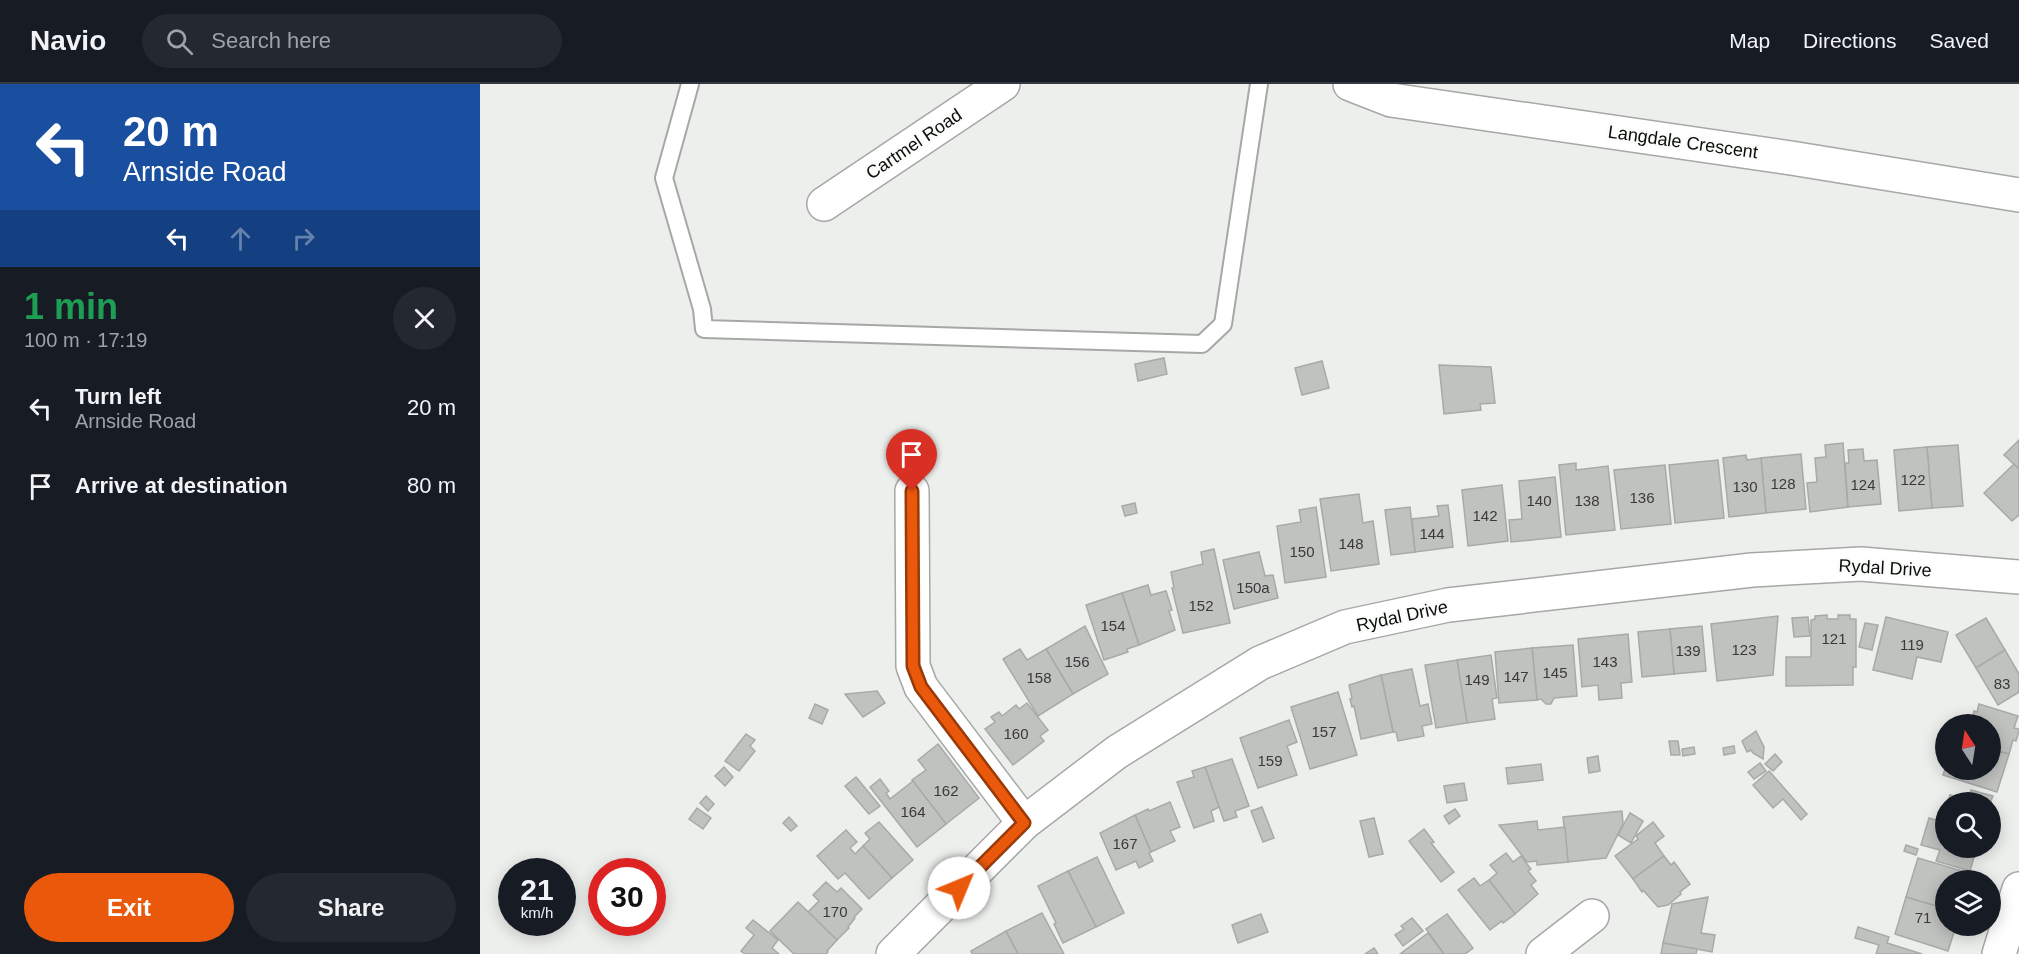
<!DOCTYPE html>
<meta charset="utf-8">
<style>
body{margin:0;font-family:Arial,sans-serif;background:#242831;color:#f1f3f6;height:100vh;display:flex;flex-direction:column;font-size:22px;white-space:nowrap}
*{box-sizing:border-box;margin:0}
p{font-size:20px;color:#9ea1a6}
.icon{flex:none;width:33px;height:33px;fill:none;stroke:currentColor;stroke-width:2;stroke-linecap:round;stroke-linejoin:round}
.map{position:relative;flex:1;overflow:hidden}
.sheet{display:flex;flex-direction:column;background:#171b24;width:480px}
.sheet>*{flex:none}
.banner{background:#1a4fa0;color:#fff;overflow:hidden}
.needle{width:39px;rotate:348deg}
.tools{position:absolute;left:1455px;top:630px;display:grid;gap:12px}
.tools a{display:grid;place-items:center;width:66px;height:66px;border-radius:50%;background:#171b24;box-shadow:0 3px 15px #0003;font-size:30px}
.speed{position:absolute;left:18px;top:774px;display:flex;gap:12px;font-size:30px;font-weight:700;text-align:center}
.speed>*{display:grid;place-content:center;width:78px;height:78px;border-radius:50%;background:#171b24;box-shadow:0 3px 15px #0003;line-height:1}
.speed small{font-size:15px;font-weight:400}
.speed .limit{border:9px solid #d22;background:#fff;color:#111}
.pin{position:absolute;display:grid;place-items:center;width:51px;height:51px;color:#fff;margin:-62px -26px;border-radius:50% 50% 50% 0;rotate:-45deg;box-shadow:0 0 6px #0007}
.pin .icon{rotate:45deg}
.me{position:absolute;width:66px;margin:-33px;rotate:45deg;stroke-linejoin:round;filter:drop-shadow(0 0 4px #0008)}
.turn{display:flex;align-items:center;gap:21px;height:126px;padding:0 24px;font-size:27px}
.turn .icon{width:78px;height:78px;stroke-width:2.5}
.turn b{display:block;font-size:42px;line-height:51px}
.lanes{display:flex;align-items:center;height:57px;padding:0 24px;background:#0003;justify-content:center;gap:30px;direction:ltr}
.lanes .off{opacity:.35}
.round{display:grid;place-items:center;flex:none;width:63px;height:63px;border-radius:32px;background:#242831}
.head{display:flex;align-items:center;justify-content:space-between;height:102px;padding:0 24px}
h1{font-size:36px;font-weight:800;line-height:45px;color:#1e9e55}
.action{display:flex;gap:12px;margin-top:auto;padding:12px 24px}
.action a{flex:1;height:69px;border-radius:36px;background:#ea580c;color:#fff;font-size:24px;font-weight:800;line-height:69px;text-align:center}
.action a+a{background:#242831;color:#f1f3f6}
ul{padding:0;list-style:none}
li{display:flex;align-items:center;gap:18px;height:78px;padding:0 24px}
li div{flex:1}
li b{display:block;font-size:22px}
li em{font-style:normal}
header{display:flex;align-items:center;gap:36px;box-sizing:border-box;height:84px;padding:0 30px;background:#171b24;border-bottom:2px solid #363941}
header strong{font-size:28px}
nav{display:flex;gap:33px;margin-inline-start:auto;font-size:21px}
.search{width:420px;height:54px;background:#242831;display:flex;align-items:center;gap:15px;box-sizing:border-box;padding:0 21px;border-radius:33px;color:#9ea1a6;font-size:22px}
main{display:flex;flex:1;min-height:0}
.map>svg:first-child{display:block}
.building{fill:#c0c2bf;stroke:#a7aaa6;stroke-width:1.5}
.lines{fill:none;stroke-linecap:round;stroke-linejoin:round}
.lane-casing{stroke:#a5a8a5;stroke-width:20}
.street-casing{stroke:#a5a8a5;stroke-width:36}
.lane{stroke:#fff;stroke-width:16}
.street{stroke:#fff;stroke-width:33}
.route-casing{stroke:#983908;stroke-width:15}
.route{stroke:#ea580c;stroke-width:10}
.labels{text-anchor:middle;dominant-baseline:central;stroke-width:5;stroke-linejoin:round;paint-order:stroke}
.number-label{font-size:15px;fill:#393a39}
.street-label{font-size:18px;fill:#0c0d0c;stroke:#fafdf9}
</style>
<header>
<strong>Navio</strong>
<div class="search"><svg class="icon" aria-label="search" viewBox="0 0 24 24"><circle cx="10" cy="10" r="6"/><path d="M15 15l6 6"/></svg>Search here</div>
<nav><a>Map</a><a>Directions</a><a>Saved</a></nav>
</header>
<main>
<section class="sheet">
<div class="banner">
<div class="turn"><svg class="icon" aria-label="left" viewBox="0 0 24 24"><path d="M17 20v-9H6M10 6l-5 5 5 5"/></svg><div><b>20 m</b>Arnside Road</div></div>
<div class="lanes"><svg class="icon" aria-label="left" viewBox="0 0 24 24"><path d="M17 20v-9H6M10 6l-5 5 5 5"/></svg><svg class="icon off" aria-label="ahead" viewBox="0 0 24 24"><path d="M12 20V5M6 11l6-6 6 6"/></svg><svg class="icon off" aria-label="right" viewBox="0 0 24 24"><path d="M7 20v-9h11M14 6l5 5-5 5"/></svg></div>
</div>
<div class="head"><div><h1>1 min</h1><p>100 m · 17:19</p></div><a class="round"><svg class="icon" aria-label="close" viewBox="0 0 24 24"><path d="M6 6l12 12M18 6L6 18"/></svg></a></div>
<ul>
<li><svg class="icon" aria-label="left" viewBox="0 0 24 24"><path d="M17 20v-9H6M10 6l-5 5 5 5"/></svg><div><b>Turn left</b><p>Arnside Road</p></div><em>20 m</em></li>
<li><svg class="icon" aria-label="arrive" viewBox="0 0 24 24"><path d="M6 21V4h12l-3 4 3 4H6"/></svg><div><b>Arrive at destination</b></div><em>80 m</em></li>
</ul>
<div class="action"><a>Exit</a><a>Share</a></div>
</section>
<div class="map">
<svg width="1539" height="870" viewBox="0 0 1539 870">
<rect width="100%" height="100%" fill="#edefec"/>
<!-- building -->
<g class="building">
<polygon points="684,274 687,290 658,297 655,280"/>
<polygon points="842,277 849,304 822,311 815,284"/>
<polygon points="959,281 1011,283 1015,319 1000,320 1001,326 964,330"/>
<polygon points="1539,356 1539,385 1524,371"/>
<polygon points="1363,359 1368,423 1330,428 1327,399 1337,398 1335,374 1346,373 1345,361"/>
<polygon points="1478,361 1483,422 1452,424 1447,363"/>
<polygon points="1447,363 1452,424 1419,427 1414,366"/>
<polygon points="1383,365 1384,377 1397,376 1401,420 1368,423 1365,379 1369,379 1368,366"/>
<polygon points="1321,370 1326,425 1286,429 1281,374"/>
<polygon points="1266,371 1267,376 1281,374 1286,429 1249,433 1243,374"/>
<polygon points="1238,376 1244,434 1195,439 1189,381"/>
<polygon points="1096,379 1096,386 1128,382 1135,446 1086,451 1079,381"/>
<polygon points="1534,380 1539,385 1539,431 1532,437 1504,409"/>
<polygon points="1185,381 1191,440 1141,445 1134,386"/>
<polygon points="1075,393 1081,453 1031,458 1029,436 1042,435 1039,397"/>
<polygon points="1022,401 1028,457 988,462 982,406"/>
<polygon points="879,410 883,439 893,437 899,480 851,487 840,415"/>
<polygon points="655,419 657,429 645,432 642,422"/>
<polygon points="968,421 973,463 935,468 932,435 959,432 957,422"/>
<polygon points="836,423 846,493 805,499 797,442 821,438 819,426"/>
<polygon points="930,423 935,468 911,471 905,426"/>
<polygon points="734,465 750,539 703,549 692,504 694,504 691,488 723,480 721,468"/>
<polygon points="779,468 785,492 793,491 798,514 754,525 743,476"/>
<polygon points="668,501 671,511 686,507 692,526 689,527 695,546 659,561 642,509"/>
<polygon points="642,509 659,561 647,565 648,568 624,576 606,521"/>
<polygon points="1347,531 1347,535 1358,535 1358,531 1370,531 1370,535 1376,535 1376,583 1373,583 1373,601 1306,602 1306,573 1331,573 1331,536 1335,535 1335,532"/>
<polygon points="1298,532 1293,591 1237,597 1231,540"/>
<polygon points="1328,533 1330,552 1314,553 1312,534"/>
<polygon points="1406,533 1468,548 1461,578 1437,573 1432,595 1393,586"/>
<polygon points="1506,534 1525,566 1496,584 1476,551"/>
<polygon points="1385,539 1398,541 1392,566 1379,563"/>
<polygon points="605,542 628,590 593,610 566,565"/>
<polygon points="1222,542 1226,587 1194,590 1190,545"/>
<polygon points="1190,545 1194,590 1162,593 1158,548"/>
<polygon points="1148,550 1152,598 1141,599 1142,614 1119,616 1118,601 1102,603 1098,555"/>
<polygon points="1093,561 1097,612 1074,614 1071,620 1066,620 1061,615 1057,616 1052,564"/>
<polygon points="1052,564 1057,616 1019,619 1015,568"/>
<polygon points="540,565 547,576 566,565 593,610 558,632 523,575"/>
<polygon points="1525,566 1539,590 1539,608 1518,621 1496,584"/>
<polygon points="1011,571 1017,614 1012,615 1015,635 987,639 977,576"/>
<polygon points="977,576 987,639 956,644 945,581"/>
<polygon points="932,585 940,622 948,620 952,640 942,642 944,652 918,657 916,648 913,648 901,591"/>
<polygon points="901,591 913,648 881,655 874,622 872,623 870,615 872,614 869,601"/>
<polygon points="397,607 405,619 383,633 365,610"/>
<polygon points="858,608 877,671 830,685 811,623"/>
<polygon points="547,619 568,646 560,652 564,657 533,681 505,645 515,638 511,633 519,628 522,632 536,621 539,625"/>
<polygon points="335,620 348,626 342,640 329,634"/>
<polygon points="1499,620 1538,632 1534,644 1539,645 1539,647 1536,657 1533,656 1529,670 1510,665 1510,640 1493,640 1495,633 1493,632 1494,627 1497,628"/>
<polygon points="809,636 817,658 807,662 817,691 778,704 760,654"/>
<polygon points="1276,647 1284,663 1283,675 1273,669 1271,666 1267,668 1262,657"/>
<polygon points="266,650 275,656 270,662 275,667 259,687 245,677"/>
<polygon points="1189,657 1198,657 1200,671 1191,671"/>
<polygon points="458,660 499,714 466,740 432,696 446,686 438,676"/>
<polygon points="1254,662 1255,669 1244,671 1243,664"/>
<polygon points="1214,663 1215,670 1203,672 1202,665"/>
<polygon points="1510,665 1529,670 1517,708 1463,691 1466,682 1466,686 1510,686"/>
<polygon points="1295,670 1302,678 1293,687 1285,680"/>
<polygon points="1118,672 1120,687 1109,689 1107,674"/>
<polygon points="752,675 769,722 755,727 757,733 744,737 725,683"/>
<polygon points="1280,679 1286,687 1274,695 1268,688"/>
<polygon points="1061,680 1063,696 1028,700 1026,684"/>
<polygon points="244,683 253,693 245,702 235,692"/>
<polygon points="725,683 739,723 731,727 734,737 714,744 697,698 714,693 712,687"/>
<polygon points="1289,687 1327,730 1321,736 1303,715 1293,724 1273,701"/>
<polygon points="376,693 400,722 389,730 365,702"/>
<polygon points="400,695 409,707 406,709 410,715 433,697 466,740 437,763 390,703"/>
<polygon points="984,699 987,716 967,719 964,702"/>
<polygon points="1491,706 1513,712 1510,719 1468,718 1470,711 1488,716"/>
<polygon points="226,712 234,720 228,727 220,719"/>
<polygon points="690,718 700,743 690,747 695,757 671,768 655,731 668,725 669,727"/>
<polygon points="782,723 794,754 783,758 771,727"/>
<polygon points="217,724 231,734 223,745 209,735"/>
<polygon points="975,725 980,732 969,740 964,732"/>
<polygon points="1142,727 1143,740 1126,774 1088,778 1083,733"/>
<polygon points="1150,729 1163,737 1151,759 1138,751"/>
<polygon points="655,731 671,768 669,769 673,777 659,784 656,777 636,786 620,749"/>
<polygon points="309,733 317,742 311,747 303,739"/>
<polygon points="894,734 903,770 889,773 880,737"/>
<polygon points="1449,734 1466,739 1466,764 1500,764 1499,767 1496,766 1490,787 1456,777 1460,766 1441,761"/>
<polygon points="1057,737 1058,746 1085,743 1088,778 1057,781 1057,777 1047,778 1019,741"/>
<polygon points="399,738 433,776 412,794 383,762 390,755 385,749"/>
<polygon points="1173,738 1184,752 1175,759 1184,772 1153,795 1135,772 1158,755 1156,752"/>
<polygon points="944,745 954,758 951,759 974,788 961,798 929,757"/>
<polygon points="366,746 377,758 370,764 375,770 383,762 412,794 389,815 365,789 358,795 337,772"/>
<polygon points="1426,761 1438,765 1436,771 1424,767"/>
<polygon points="1026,769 1033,778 1041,772 1051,785 1048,787 1056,797 1051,801 1058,810 1035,830 1009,796 1017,789 1010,781"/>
<polygon points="1184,772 1191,781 1194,778 1210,800 1200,808 1201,810 1188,821 1178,823 1163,806 1162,808 1153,795"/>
<polygon points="617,773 644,829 616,843 588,787"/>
<polygon points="1438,774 1492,790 1490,796 1466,796 1466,825 1426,813"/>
<polygon points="588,787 616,843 583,859 574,840 576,839 558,802"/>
<polygon points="994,794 1000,802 1009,796 1035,830 1023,839 1022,837 1010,846 978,806"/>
<polygon points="346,798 357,808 361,804 382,825 374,833 375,834 368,843 369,844 357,856 328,828 339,817 333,811"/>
<polygon points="1228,813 1221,849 1235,851 1232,868 1183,859 1192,820"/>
<polygon points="1426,813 1466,825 1466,842 1476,842 1468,867 1415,850"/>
<polygon points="318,818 357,856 347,867 348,868 346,870 314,870 290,847"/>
<polygon points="562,829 584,870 538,870 526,847"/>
<polygon points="781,830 788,848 758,859 752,841"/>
<polygon points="967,830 993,864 985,870 964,870 946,845"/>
<polygon points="932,834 943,847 923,862 915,851 924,845 921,842"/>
<polygon points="273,836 298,856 292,864 299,870 265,870 261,867 274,851 266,844"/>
<polygon points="1378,843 1409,853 1407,859 1442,870 1396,870 1399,861 1375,854"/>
<polygon points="526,847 538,870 492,870 491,867"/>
<polygon points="948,849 964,870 920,870"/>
<polygon points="1183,859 1217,865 1216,870 1181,870"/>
<polygon points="894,864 898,870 885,870"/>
</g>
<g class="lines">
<defs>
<polyline id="lane" points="210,0 184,94 222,225 224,245 722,260 743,240 779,0"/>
<g id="street">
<polyline points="870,0 911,16 1311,74 1539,111"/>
<polyline points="344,120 523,0"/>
<polyline points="432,407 433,582 441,603 544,739"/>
<polyline points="413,870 544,739 637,668 780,579 865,543 968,521 1272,486 1381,480 1539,493"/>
<polyline points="1063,870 1112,832"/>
<polyline points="1519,870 1539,805"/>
</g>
</defs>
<!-- lane casing -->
<use href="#lane" class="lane-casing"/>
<!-- street casing -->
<use href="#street" class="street-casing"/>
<!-- lane -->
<use href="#lane" class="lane"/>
<!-- street -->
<use href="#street" class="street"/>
</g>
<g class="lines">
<defs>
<polyline id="route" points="432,407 433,582 441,603 544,739 479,804"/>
</defs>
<!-- route casing -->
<use href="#route" class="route-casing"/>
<!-- route -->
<use href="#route" class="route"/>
</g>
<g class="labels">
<!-- number labels -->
<g class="number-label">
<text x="1433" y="395">122</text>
<text x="1303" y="399">128</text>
<text x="1383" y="400">124</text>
<text x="1265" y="402">130</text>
<text x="1162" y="413">136</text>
<text x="1059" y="416">140</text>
<text x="1107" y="416">138</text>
<text x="1005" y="431">142</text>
<text x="952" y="449">144</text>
<text x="871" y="459">148</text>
<text x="822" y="467">150</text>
<text x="773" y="503">150a</text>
<text x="721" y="521">152</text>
<text x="633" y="541">154</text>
<text x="1354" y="554">121</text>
<text x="1432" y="560">119</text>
<text x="1264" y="565">123</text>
<text x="1208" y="566">139</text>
<text x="597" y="577">156</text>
<text x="1125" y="577">143</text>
<text x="1075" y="588">145</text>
<text x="1036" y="592">147</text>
<text x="559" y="593">158</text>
<text x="997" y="595">149</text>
<text x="1522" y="599">83</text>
<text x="844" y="647">157</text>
<text x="536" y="649">160</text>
<text x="790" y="676">159</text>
<text x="466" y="706">162</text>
<text x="433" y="727">164</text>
<text x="645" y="759">167</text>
<text x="355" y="827">170</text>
<text x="1443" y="833">71</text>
</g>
<!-- street labels -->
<g class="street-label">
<text transform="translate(1203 58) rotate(8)">Langdale Crescent</text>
<text transform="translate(434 60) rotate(-34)">Cartmel Road</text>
<text transform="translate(1405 484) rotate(3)">Rydal Drive</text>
<text transform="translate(922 532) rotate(-12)">Rydal Drive</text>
</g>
</g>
</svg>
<div class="tools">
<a><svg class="needle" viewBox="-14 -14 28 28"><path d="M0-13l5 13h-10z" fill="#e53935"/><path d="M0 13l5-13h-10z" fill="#9ea1a6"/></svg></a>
<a><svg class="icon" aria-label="search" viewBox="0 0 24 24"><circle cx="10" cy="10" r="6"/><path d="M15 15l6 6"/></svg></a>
<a><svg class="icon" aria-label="layers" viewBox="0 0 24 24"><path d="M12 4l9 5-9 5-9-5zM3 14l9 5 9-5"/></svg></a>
</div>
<div class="speed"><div>21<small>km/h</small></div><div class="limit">30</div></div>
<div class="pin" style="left:432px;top:407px;background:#d93025"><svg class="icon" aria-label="arrive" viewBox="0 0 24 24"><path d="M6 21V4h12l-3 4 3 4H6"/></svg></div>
<svg class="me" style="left:479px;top:804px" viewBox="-20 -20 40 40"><circle r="19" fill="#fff"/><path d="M0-13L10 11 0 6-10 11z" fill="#ea580c"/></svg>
</div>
</main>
